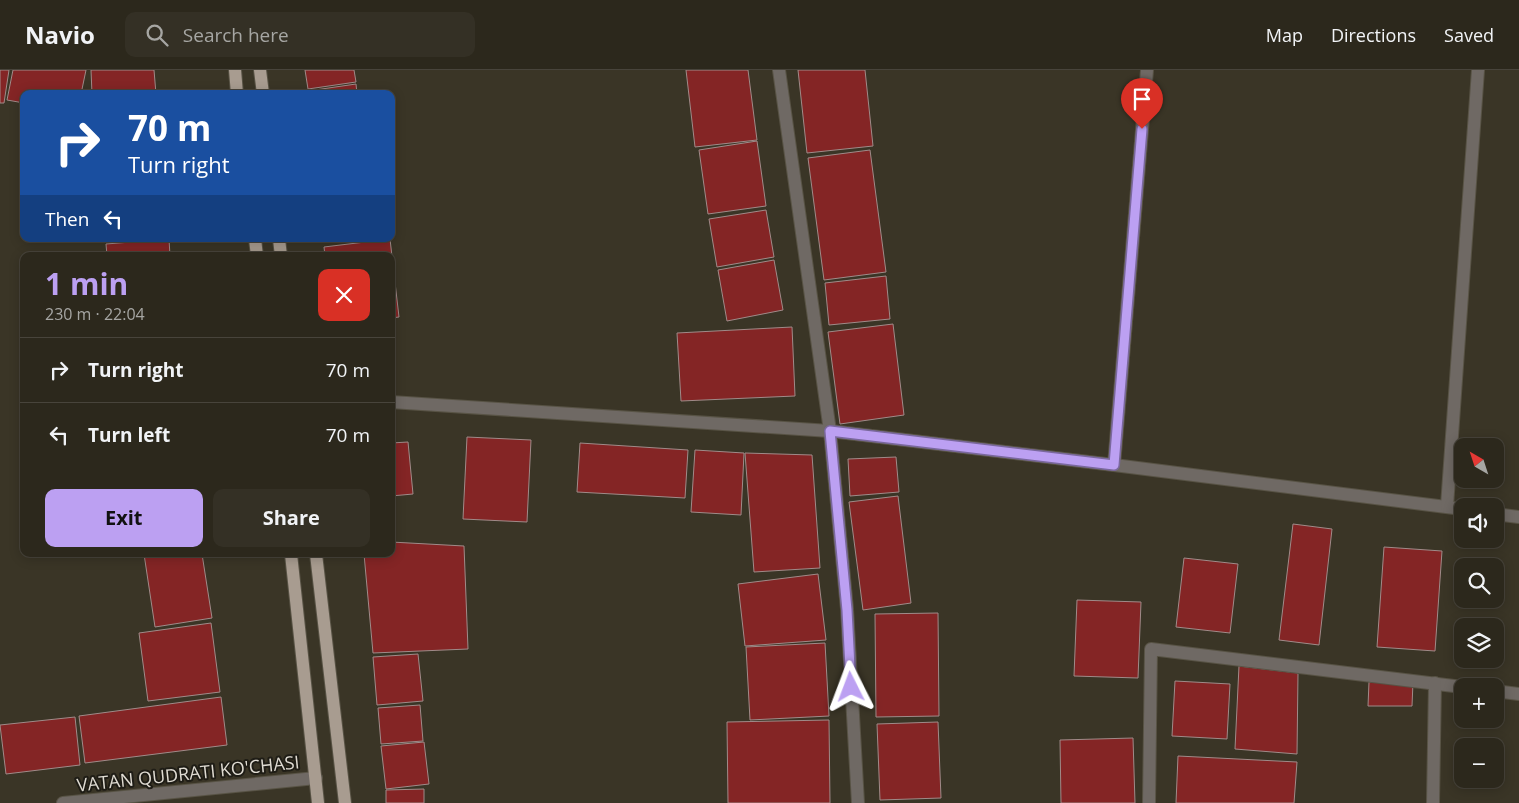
<!DOCTYPE html>
<meta charset="utf-8">
<style>
body{margin:0;font-family:"Open Sans",sans-serif;background:#343025;color:#f1f3f6;height:100vh;display:flex;flex-direction:column;font-size:19px;white-space:nowrap}
*{box-sizing:border-box;margin:0}
p{font-size:16px;color:#a6a6a3}
.icon{flex:none;width:28px;height:28px;fill:none;stroke:currentColor;stroke-width:2;stroke-linecap:round;stroke-linejoin:round}
.map{position:relative;flex:1;overflow:hidden}
.drawer{position:absolute;left:20px;top:182px;width:375px;height:305px;display:flex;flex-direction:column;background:#2c281c;border-radius:10px;box-shadow:0 2px 12px #0003,0 0 0 1px #48443b}
.drawer>*{flex:none}
.top-card{position:absolute;left:20px;top:20px;width:375px;height:152px;border-radius:10px;box-shadow:0 2px 12px #0003,0 0 0 1px #48443b;background:#1a4fa0;color:#fff;overflow:hidden}
.needle{width:32px;rotate:321deg}
.controls{position:absolute;left:1454px;top:368px;display:grid;gap:10px}
.controls a{display:grid;place-items:center;width:50px;height:50px;border-radius:10px;background:#2c281c;box-shadow:0 2px 12px #0003,0 0 0 1px #48443b;font-size:25px}
.pin{position:absolute;display:grid;place-items:center;width:42px;height:42px;color:#fff;margin:-51px -21px;border-radius:50% 50% 50% 0;rotate:-45deg;box-shadow:0 0 5px #0007}
.pin .icon{rotate:45deg}
.me{position:absolute;width:55px;margin:-28px;rotate:357deg;stroke-linejoin:round;filter:drop-shadow(0 0 4px #0008)}
.turn{display:flex;align-items:center;gap:18px;height:105px;padding:0 25px;font-size:22px}
.turn .icon{width:65px;height:65px;stroke-width:2.5}
.turn b{display:block;font-size:35px;line-height:42px}
.then{display:flex;align-items:center;height:48px;padding:0 25px;background:#0003;gap:10px;font-size:19px}
.round{display:grid;place-items:center;flex:none;width:52px;height:52px;border-radius:10px;background:#343025}
.headline{display:flex;align-items:center;justify-content:space-between;height:85px;padding:0 25px}
h1{font-size:30px;font-weight:700;line-height:38px;color:#bca0f2}
.primary-button{display:flex;gap:10px;margin-top:auto;padding:10px 25px}
.primary-button a{flex:1;height:58px;border-radius:10px;background:#bca0f2;color:#111;font-size:20px;font-weight:700;line-height:58px;text-align:center}
.primary-button a+a{background:#343025;color:#f1f3f6}
ul{padding:0;list-style:none}
li{display:flex;align-items:center;gap:15px;height:65px;padding:0 25px;border-top:1px solid #48443b}
li div{flex:1}
li b{display:block;font-size:19px}
li em{font-style:normal}
header{display:flex;align-items:center;gap:30px;box-sizing:border-box;height:70px;padding:0 25px;background:#2c281c;border-bottom:1px solid #48443b}
header strong{font-size:24px}
nav{display:flex;gap:28px;margin-inline-start:auto;font-size:18px}
.search{width:350px;height:45px;background:#343025;display:flex;align-items:center;gap:12px;box-sizing:border-box;padding:0 18px;border-radius:10px;color:#a6a6a3;font-size:19px}
.map>svg:first-child{display:block}
.building{fill:#842525;stroke:#a08b89}
.lines{fill:none;stroke-linecap:round;stroke-linejoin:round}
.minor-casing{stroke:#585345;stroke-width:14}
.major-casing{stroke:#585345;stroke-width:14}
.minor{stroke:#6f6964;stroke-width:12}
.major{stroke:#a89c90;stroke-width:12}
.route-casing{stroke:#7a689d;stroke-width:12}
.route{stroke:#bca0f2;stroke-width:9}
.labels{text-anchor:middle;dominant-baseline:central;stroke-width:4;stroke-linejoin:round;paint-order:stroke}
.street-label{font-size:18px;fill:#dfdbd2;stroke:#1f1d16}
</style>
<header>
<strong>Navio</strong>
<div class="search"><svg class="icon" aria-label="search" viewBox="0 0 24 24"><circle cx="10" cy="10" r="6"/><path d="M15 15l6 6"/></svg>Search here</div>
<nav><a>Map</a><a>Directions</a><a>Saved</a></nav>
</header>
<div class="map">
<svg width="1519" height="733" viewBox="0 0 1519 733">
<rect width="100%" height="100%" fill="#3a3526"/>
<!-- building -->
<g class="building">
<polygon points="0,0 9,0 4,33 0,33"/>
<polygon points="13,0 86,0 81,24 24,24 24,33 7,30"/>
<polygon points="91,0 154,0 156,24 92,24"/>
<polygon points="305,0 354,0 356,12 308,19"/>
<polygon points="686,0 748,0 757,70 695,77"/>
<polygon points="798,0 865,0 873,76 807,83"/>
<polygon points="356,14 357,24 308,24 308,21"/>
<polygon points="757,71 766,136 708,144 699,80"/>
<polygon points="870,80 886,202 824,210 808,88"/>
<polygon points="766,140 774,187 717,197 709,149"/>
<polygon points="169,169 170,186 107,186 106,174"/>
<polygon points="323,169 363,169 324,172"/>
<polygon points="390,169 399,247 391,248 391,186 325,186 324,177"/>
<polygon points="774,190 783,240 727,251 718,200"/>
<polygon points="886,206 890,249 829,255 825,213"/>
<polygon points="893,254 904,345 840,354 828,262"/>
<polygon points="792,257 795,326 681,331 677,263"/>
<polygon points="391,277 395,316 391,316"/>
<polygon points="467,367 531,370 527,452 463,449"/>
<polygon points="408,372 413,424 391,426 391,373"/>
<polygon points="580,373 688,380 685,428 577,422"/>
<polygon points="695,380 744,383 741,445 691,442"/>
<polygon points="745,383 812,385 820,498 754,502"/>
<polygon points="896,387 899,422 850,426 848,389"/>
<polygon points="898,426 911,533 863,540 849,432"/>
<polygon points="1293,454 1332,459 1319,575 1279,570"/>
<polygon points="391,472 464,476 468,579 373,583 364,484 391,484"/>
<polygon points="1384,477 1442,481 1435,581 1377,577"/>
<polygon points="144,484 202,484 212,548 155,557"/>
<polygon points="1184,488 1238,494 1230,563 1176,557"/>
<polygon points="818,504 826,570 745,576 738,514"/>
<polygon points="1077,530 1141,532 1138,608 1074,606"/>
<polygon points="938,543 939,646 876,647 875,544"/>
<polygon points="211,553 220,622 148,631 139,563"/>
<polygon points="825,573 829,646 750,650 746,577"/>
<polygon points="418,584 423,631 377,635 373,587"/>
<polygon points="1239,596 1298,603 1297,684 1235,679"/>
<polygon points="1175,611 1230,614 1227,669 1172,666"/>
<polygon points="1369,612 1413,612 1412,636 1368,636"/>
<polygon points="221,627 227,675 85,693 79,646"/>
<polygon points="420,635 423,671 381,674 378,638"/>
<polygon points="75,647 80,695 6,704 0,655"/>
<polygon points="829,650 830,733 728,733 727,652"/>
<polygon points="938,652 941,728 880,730 877,654"/>
<polygon points="1133,668 1135,733 1061,733 1060,670"/>
<polygon points="424,672 429,714 386,719 381,676"/>
<polygon points="1178,686 1297,692 1294,733 1176,733"/>
<polygon points="424,719 424,733 386,733 386,720"/>
</g>
<g class="lines">
<defs>
<g id="minor">
<polyline points="779,0 830,361 847,539 858,733"/>
<polyline points="391,332 830,361 1114,395 1147,0"/>
<polyline points="1114,395 1462,439"/>
<polyline points="1447,436 1478,0"/>
<polyline points="1495,444 1519,447"/>
<polyline points="1495,621 1519,624"/>
<polyline points="63,733 316,708"/>
<polyline points="1149,733 1151,579 1462,617"/>
<polyline points="1433,733 1435,613"/>
</g>
<g id="major">
<polyline points="235,0 237,24"/>
<polyline points="260,0 263,24"/>
<polyline points="255,169 257,186"/>
<polyline points="279,169 281,186"/>
<polyline points="291,484 318,733"/>
<polyline points="316,484 345,733"/>
</g>
</defs>
<!-- minor casing -->
<use href="#minor" class="minor-casing"/>
<!-- major casing -->
<use href="#major" class="major-casing"/>
<!-- minor -->
<use href="#minor" class="minor"/>
<!-- major -->
<use href="#major" class="major"/>
</g>
<g class="lines">
<defs>
<polyline id="route" points="851,617 847,540 830,361 1114,395 1142,59"/>
</defs>
<!-- route casing -->
<use href="#route" class="route-casing"/>
<!-- route -->
<use href="#route" class="route"/>
</g>
<g class="labels">
<!-- street labels -->
<g class="street-label">
<text transform="translate(188 703) rotate(-6)">VATAN QUDRATI KO'CHASI</text>
</g>
</g>
</svg>
<div class="controls">
<a><svg class="needle" viewBox="-14 -14 28 28"><path d="M0-13l5 13h-10z" fill="#e53935"/><path d="M0 13l5-13h-10z" fill="#a6a6a3"/></svg></a>
<a><svg class="icon" aria-label="sound" viewBox="0 0 24 24"><path d="M4 9h4l5-4v14l-5-4H4zM17 9q2 3 0 6"/></svg></a>
<a><svg class="icon" aria-label="search" viewBox="0 0 24 24"><circle cx="10" cy="10" r="6"/><path d="M15 15l6 6"/></svg></a>
<a><svg class="icon" aria-label="layers" viewBox="0 0 24 24"><path d="M12 4l9 5-9 5-9-5zM3 14l9 5 9-5"/></svg></a>
<a>+</a>
<a>−</a>
</div>
<div class="pin" style="left:1142px;top:59px;background:#d93025"><svg class="icon" aria-label="arrive" viewBox="0 0 24 24"><path d="M6 21V4h12l-3 4 3 4H6"/></svg></div>
<svg class="me" style="left:851px;top:617px" viewBox="-20 -20 40 40"><path d="M0-17L14 15 0 8-14 15z" fill="#bca0f2" stroke="#fff" stroke-width="4"/></svg>
<div class="top-card">
<div class="turn"><svg class="icon" aria-label="right" viewBox="0 0 24 24"><path d="M7 20v-9h11M14 6l5 5-5 5"/></svg><div><b>70 m</b>Turn right</div></div>
<div class="then">Then<svg class="icon" aria-label="left" viewBox="0 0 24 24"><path d="M17 20v-9H6M10 6l-5 5 5 5"/></svg></div>
</div>
<section class="drawer">
<div class="headline"><div><h1>1 min</h1><p>230 m · 22:04</p></div><a class="round" style="background:#d93025;color:#fff"><svg class="icon" aria-label="close" viewBox="0 0 24 24"><path d="M6 6l12 12M18 6L6 18"/></svg></a></div>
<ul>
<li><svg class="icon" aria-label="right" viewBox="0 0 24 24"><path d="M7 20v-9h11M14 6l5 5-5 5"/></svg><div><b>Turn right</b></div><em>70 m</em></li>
<li><svg class="icon" aria-label="left" viewBox="0 0 24 24"><path d="M17 20v-9H6M10 6l-5 5 5 5"/></svg><div><b>Turn left</b></div><em>70 m</em></li>
</ul>
<div class="primary-button"><a>Exit</a><a>Share</a></div>
</section>
</div>
